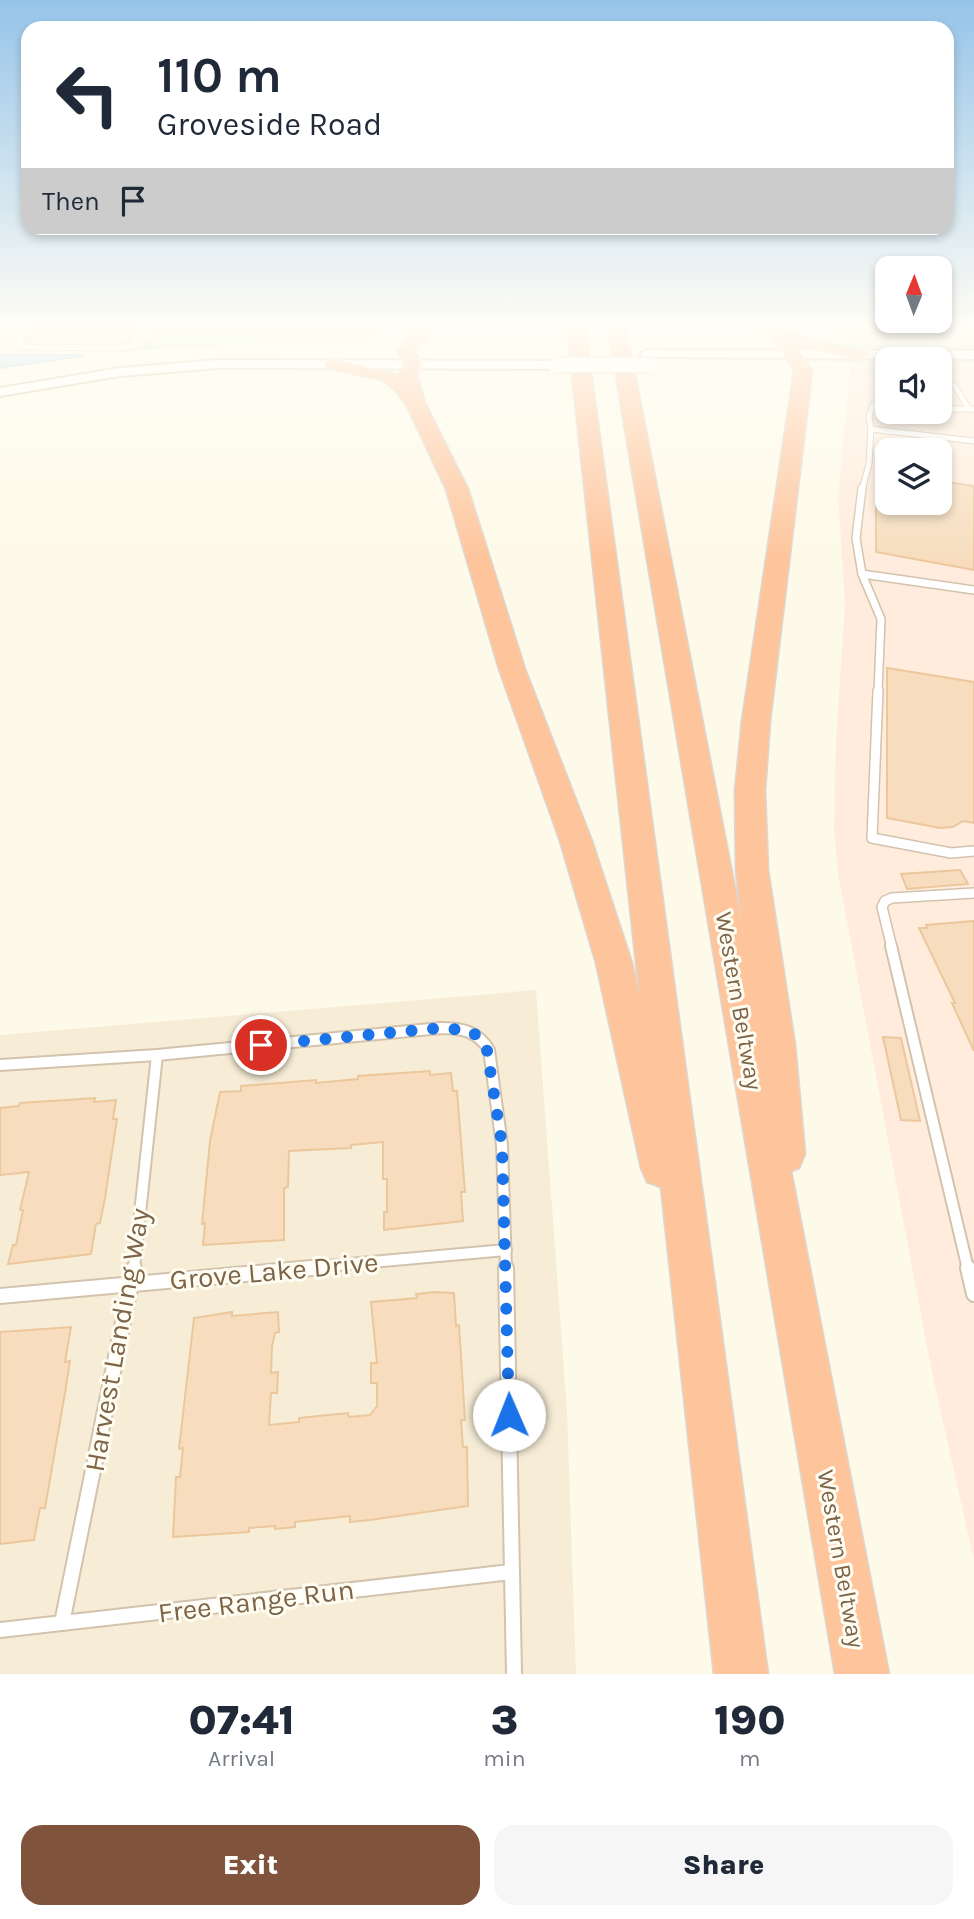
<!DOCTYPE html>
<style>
body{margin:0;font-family:Karla,sans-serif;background:#f6f6f7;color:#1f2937;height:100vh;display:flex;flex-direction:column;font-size:26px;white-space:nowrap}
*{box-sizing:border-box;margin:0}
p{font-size:23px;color:#747a83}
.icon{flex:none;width:38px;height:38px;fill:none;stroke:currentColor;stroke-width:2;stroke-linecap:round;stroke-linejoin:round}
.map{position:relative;height:1674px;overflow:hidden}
.drawer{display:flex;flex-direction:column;background:#fff;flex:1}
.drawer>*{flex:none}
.hud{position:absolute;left:21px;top:21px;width:933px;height:214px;border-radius:21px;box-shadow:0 4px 10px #0003;background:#fff;color:#1f2937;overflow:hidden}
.needle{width:46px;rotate:1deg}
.buttons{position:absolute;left:875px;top:256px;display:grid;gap:14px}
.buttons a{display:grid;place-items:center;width:77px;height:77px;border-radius:14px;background:#fff;box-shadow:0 4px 10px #0003;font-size:35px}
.pin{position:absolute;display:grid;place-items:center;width:60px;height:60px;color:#fff;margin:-30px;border:4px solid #fff;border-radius:50%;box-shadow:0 2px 7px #0007}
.me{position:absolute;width:77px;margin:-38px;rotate:359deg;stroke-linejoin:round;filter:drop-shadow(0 0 5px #0008)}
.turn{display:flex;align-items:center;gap:24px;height:147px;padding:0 21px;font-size:32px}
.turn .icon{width:91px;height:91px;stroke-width:2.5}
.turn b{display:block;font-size:49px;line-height:60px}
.then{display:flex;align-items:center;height:66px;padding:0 21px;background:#0003;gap:14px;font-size:26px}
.eta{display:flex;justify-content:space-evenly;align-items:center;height:119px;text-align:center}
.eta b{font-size:42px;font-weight:800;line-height:49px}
.action{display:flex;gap:14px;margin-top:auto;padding:14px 21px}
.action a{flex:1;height:80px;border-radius:21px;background:#7f533c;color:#fff;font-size:28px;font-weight:800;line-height:80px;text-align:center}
.action a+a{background:#f6f6f7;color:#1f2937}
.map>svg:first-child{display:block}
.residential{fill:#f7edd7}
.commercial{fill:#ffecdd;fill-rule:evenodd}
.green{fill:#d0efc5}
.water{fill:#bbddeb;stroke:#a0cbde;stroke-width:2}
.building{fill:#f7ddbe;stroke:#ecc79c;stroke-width:2}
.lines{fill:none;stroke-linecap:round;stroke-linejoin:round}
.lane-far4-casing{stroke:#d3c3ad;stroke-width:7}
.lane-far3-casing{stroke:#d3c3ad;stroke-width:10}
.lane-far2-casing{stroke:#d3c3ad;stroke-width:12}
.lane-far1-casing{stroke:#d3c3ad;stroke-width:14}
.lane-casing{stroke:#d3c3ad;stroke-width:18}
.secondary-casing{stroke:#d7c5aa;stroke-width:4}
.highway-casing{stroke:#ddd7d0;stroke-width:3}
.path{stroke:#ddc1a0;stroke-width:2;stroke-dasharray:1 3.5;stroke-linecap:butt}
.lane-far4{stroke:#fff;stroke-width:5}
.lane-far3{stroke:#fff;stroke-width:7}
.lane-far2{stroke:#fff;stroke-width:9}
.lane-far1{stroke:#fff;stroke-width:10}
.lane{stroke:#fff;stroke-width:14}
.secondary{fill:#fff;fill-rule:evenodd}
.highway{fill:#fec49b;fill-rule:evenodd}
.secondary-bridge-casing{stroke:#d7c5aa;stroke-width:17;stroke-linecap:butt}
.secondary-bridge{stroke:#fff;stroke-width:15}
.route{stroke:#1a73e8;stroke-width:12;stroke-dasharray:0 21.6}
.labels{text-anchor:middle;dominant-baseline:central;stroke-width:6;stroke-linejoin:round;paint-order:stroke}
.street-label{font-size:24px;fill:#7d6449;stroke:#fffcf2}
.near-street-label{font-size:28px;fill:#7d6449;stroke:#fffcf2}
</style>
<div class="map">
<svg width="974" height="1674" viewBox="0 0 974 1674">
<rect width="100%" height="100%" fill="#fefae9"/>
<!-- residential -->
<g class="residential">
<polygon points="0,328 380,328 367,343 243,344 117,352 0,352"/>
<polygon points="536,990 567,1410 576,1674 0,1674 0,1035"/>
</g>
<!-- commercial -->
<path class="commercial" d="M831,328H974V1560L932,1373L838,874L834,827L836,741L845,604L838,496L853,342ZM887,359H940V411H887ZM887,450H940V502H887Z"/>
<!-- green -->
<g class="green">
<polygon points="155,328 380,328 367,343 243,344 146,350 138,347 148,341"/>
<polygon points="814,339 844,344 974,346 974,351 840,349 807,342"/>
<polygon points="974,357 974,363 940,363 940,359 887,359 887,363 803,361 804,358"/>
</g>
<!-- water -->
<polygon class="water" points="0,355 80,355 82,356 0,368"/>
<!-- building -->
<g class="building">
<polygon points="33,328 137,328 130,341 122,342 26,342"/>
<polygon points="940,481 974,486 974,570 876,552 876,502 940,502"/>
<polygon points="887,668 974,682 974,823 963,821 953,827 940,828 887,818"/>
<polygon points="960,870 968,884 907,889 901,874"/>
<polygon points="974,921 974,1051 952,1003 955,1003 919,928 927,928 926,925"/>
<polygon points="883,1037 901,1038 920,1121 901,1120"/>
<polygon points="430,1071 430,1075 451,1073 453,1091 457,1091 465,1192 461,1192 463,1221 384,1230 384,1212 387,1212 387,1179 383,1179 383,1142 351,1145 351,1148 289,1151 288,1187 284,1188 284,1240 203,1245 205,1223 202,1224 210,1141 220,1092 241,1091 241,1086 316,1080 316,1083 358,1079 358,1076"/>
<polygon points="95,1098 94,1102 116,1100 113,1119 117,1119 105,1198 100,1223 96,1224 91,1254 8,1264 13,1245 16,1245 23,1210 20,1210 29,1172 0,1175 0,1108 19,1106 20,1103"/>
<polygon points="436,1292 454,1293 456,1326 459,1325 465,1420 461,1420 463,1447 467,1447 468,1506 370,1520 350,1522 350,1516 295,1522 295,1527 275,1529 275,1526 249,1528 249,1532 173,1537 176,1477 180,1477 183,1448 179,1449 194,1318 232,1312 232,1316 278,1312 279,1332 275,1333 272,1346 271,1373 278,1372 277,1393 271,1393 269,1425 299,1422 299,1418 348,1413 349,1417 370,1415 377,1406 377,1383 371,1383 371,1363 377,1363 371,1302 417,1298 416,1294"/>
<polygon points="71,1327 65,1362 70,1361 65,1393 45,1508 40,1508 34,1540 0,1544 0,1332"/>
</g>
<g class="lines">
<defs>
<g id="lane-far4">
<polyline points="28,328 18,343 24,347 120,348 140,344 151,328"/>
<polyline points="918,328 920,330"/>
<polyline points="954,385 969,409 974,409"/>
<polyline points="940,409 969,409"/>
<polyline points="871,429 869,416 873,405 887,405"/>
<polyline points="862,490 869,464 871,429 974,441"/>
</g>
<g id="lane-far3">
<polyline points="862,488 856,538 862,574 881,619 878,692"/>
<polyline points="862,574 974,590"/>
</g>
<g id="lane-far2">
<polyline points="878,691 872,838 951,853 974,851"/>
<polyline points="892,948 882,907 885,901 892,898 974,893"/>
</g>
<g id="lane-far1">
<polyline points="891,946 968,1269"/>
<path d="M0,1065L157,1055L441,1028C461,1028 478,1031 489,1050L502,1145L506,1269"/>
<polyline points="134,1269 157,1055"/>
<polyline points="293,1269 506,1250"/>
</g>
<g id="lane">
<polyline points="506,1268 514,1674"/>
<polyline points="968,1268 974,1294"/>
<polyline points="0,1296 312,1268"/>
<polyline points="62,1623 134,1268"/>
<polyline points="0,1630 511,1572"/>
</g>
<g id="secondary">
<polygon points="647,350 974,351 974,359 642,357 640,354"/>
<polygon points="218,360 556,361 563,365 556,369 218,368 120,376 0,396 0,388 120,368"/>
</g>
<g id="highway">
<polygon points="415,328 433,328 416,351 421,364 417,376 425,403 468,489 525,669 592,841 632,963 640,999 567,328 585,328 768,1674 714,1674 661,1187 647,1182 641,1168 596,963 560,841 499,669 446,489 406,404 395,390 382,380 327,368 324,364 333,359 399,375 403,364 398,351"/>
<polygon points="608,328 626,328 742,924 736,870 735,791 742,721 794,371 782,351 762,328 783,328 814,341 867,351 870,355 861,360 797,346 812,371 770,721 765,791 768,870 795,1045 805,1154 799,1168 791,1171 889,1674 835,1674"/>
</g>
</defs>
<!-- lane-far4 casing -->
<use href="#lane-far4" class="lane-far4-casing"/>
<!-- lane-far3 casing -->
<use href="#lane-far3" class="lane-far3-casing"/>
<!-- lane-far2 casing -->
<use href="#lane-far2" class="lane-far2-casing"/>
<!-- lane-far1 casing -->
<use href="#lane-far1" class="lane-far1-casing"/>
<!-- lane casing -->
<use href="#lane" class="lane-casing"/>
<!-- secondary casing -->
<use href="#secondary" class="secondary-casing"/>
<!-- highway casing -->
<use href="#highway" class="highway-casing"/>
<!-- path -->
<g class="path">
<polyline points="820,368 855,368"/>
<polyline points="865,369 887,369"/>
</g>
<!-- lane-far4 -->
<use href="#lane-far4" class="lane-far4"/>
<!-- lane-far3 -->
<use href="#lane-far3" class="lane-far3"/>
<!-- lane-far2 -->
<use href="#lane-far2" class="lane-far2"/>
<!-- lane-far1 -->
<use href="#lane-far1" class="lane-far1"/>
<!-- lane -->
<use href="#lane" class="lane"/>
<!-- secondary -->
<use href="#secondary" class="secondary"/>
<!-- highway -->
<use href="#highway" class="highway"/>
<defs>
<polyline id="secondary-bridge" points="556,365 650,365"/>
</defs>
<!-- secondary-bridge casing -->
<use href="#secondary-bridge" class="secondary-bridge-casing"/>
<!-- secondary-bridge -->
<use href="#secondary-bridge" class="secondary-bridge"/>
</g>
<!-- sky -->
<linearGradient id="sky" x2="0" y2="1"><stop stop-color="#96c4e9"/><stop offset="0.58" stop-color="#fffdf5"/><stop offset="1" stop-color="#fffdf5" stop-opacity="0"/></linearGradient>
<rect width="974" height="562" fill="url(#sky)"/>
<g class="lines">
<!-- route -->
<polyline class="route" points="261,1045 441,1028 471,1031 486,1044 502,1145 509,1415"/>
</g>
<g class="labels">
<!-- street labels -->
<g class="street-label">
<text transform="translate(739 1001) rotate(80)">Western Beltway</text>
<text transform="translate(841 1559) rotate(80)">Western Beltway</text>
</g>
<!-- near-street labels -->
<g class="near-street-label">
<text transform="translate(274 1271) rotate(-5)">Grove Lake Drive</text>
<text transform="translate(117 1340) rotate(-80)">Harvest Landing Way</text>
<text transform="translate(256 1601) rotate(-7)">Free Range Run</text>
</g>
</g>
</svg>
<div class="buttons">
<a><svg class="needle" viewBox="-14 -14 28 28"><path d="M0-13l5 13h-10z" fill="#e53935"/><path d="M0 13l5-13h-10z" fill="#747a83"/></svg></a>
<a><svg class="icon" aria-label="sound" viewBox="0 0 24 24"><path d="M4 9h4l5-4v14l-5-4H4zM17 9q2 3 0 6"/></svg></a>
<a><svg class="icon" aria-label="layers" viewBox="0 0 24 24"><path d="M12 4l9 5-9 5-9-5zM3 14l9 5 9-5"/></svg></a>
</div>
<div class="pin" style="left:261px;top:1045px;background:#d93025"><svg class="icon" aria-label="arrive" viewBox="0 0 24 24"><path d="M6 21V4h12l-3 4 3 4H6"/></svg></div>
<svg class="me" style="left:509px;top:1415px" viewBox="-20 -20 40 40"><circle r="19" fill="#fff"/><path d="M0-13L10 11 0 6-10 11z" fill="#1a73e8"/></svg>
<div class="hud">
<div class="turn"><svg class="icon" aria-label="left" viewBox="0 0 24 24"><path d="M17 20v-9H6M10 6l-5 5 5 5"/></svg><div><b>110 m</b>Groveside Road</div></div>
<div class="then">Then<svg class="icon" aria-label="arrive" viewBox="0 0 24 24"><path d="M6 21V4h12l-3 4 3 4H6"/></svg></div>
</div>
</div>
<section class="drawer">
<div class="eta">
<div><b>07:41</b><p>Arrival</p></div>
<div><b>3</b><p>min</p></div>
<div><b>190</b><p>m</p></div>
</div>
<div class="action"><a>Exit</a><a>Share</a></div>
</section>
